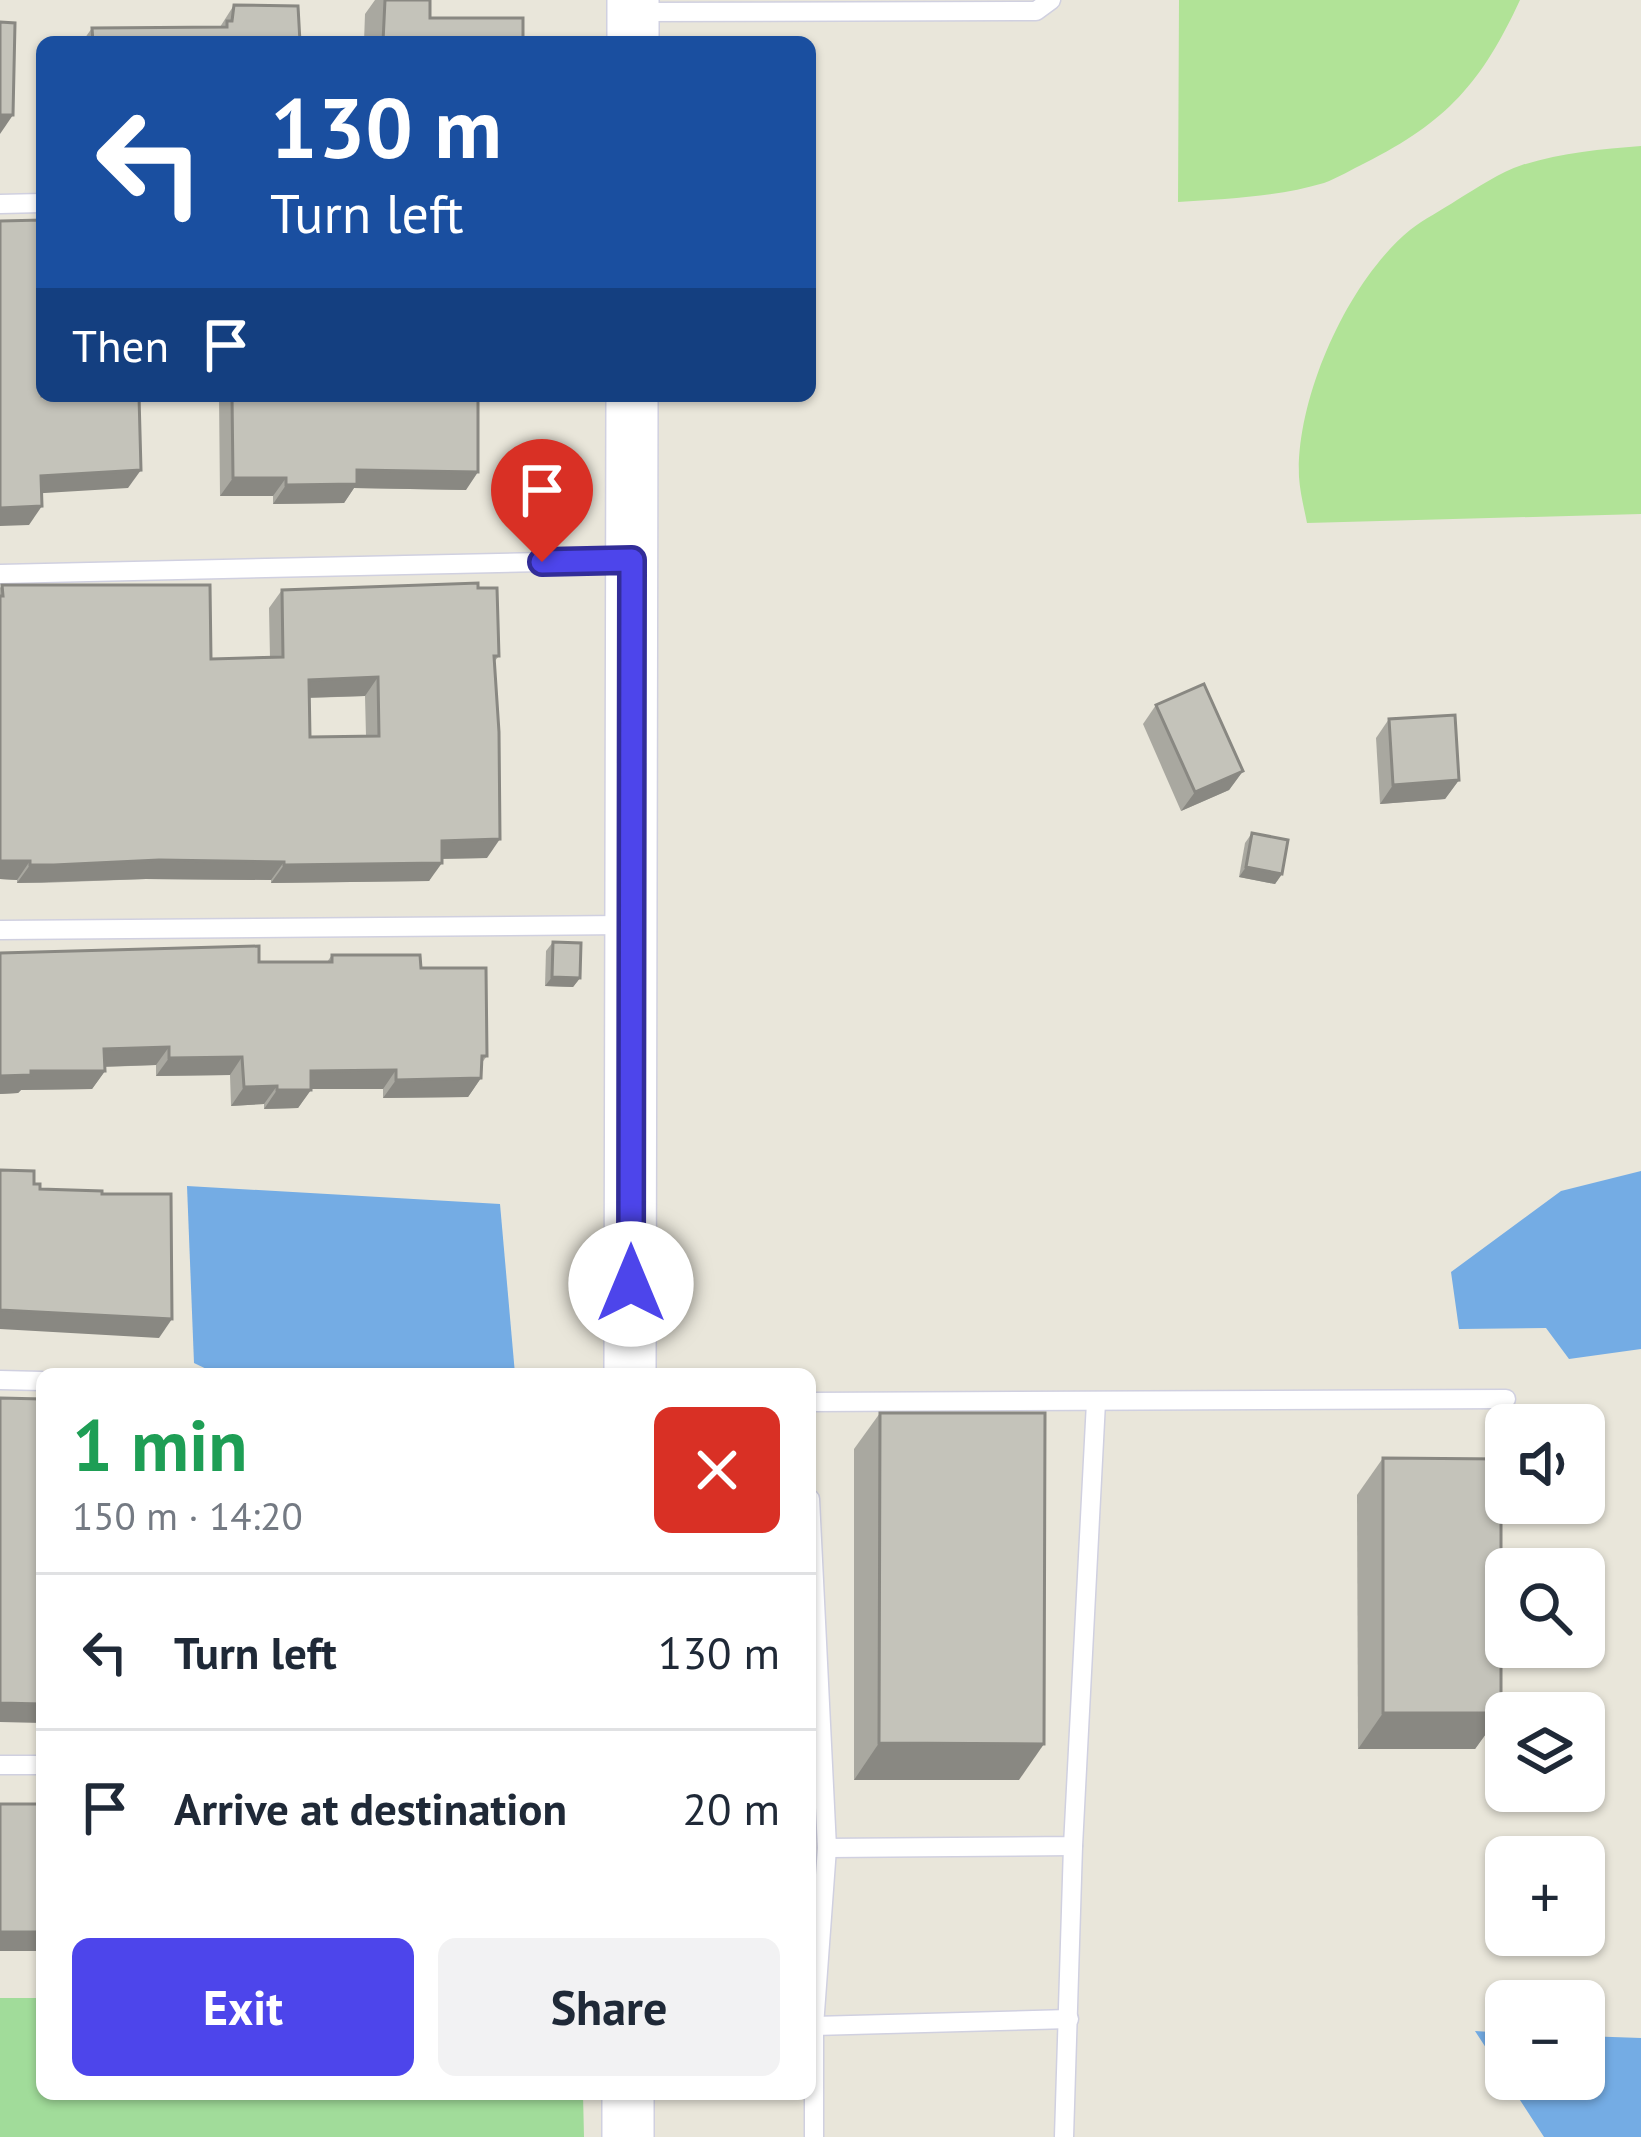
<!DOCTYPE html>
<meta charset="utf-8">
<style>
body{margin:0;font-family:"PT Sans",sans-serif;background:#f2f2f3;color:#1f2937;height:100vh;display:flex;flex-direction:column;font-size:45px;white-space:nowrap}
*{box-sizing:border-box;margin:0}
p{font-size:39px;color:#747a83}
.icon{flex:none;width:66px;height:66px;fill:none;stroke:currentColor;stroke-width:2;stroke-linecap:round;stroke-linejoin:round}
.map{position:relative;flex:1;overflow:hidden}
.side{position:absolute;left:36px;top:1368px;width:780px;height:732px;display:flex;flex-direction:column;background:#fff;border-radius:18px;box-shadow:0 3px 9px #0004}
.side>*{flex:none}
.hud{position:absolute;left:36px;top:36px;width:780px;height:366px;border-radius:18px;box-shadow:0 3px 9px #0004;background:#1a4fa0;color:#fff;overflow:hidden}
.tools{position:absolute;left:1485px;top:1404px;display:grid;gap:24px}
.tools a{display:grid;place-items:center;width:120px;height:120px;border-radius:18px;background:#fff;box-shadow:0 3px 9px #0004;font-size:60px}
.pin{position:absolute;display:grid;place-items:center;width:102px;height:102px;color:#fff;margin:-123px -51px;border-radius:50% 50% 50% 0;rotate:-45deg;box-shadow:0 0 12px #0007}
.pin .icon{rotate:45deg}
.me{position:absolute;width:132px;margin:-66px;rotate:0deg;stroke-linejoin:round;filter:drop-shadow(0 0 9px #0008)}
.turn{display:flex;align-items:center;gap:42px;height:252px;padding:0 36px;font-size:54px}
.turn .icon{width:156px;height:156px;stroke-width:2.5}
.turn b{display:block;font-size:84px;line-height:102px}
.then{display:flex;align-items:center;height:114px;padding:0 36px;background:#0003;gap:24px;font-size:45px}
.round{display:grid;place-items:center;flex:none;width:126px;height:126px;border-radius:18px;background:#f2f2f3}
.headline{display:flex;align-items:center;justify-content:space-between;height:204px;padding:0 36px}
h1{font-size:72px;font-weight:800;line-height:90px;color:#1e9e55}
.primary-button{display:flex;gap:24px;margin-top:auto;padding:24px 36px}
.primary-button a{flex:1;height:138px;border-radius:18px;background:#4d45eb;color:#fff;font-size:48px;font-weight:800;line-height:138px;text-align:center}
.primary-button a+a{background:#f2f2f3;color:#1f2937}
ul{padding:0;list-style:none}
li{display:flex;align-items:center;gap:36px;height:156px;padding:0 36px;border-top:3px solid #e0e1e3}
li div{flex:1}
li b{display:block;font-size:45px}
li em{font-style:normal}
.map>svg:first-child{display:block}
.green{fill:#a1dc9a}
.pitch{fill:#b1e397}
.water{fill:#74ace4}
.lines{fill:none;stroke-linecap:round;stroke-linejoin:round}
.lane-casing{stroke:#d0d0e0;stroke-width:21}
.secondary-casing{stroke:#d0d0e0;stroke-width:54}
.lane{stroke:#fff;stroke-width:18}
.secondary{stroke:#fff;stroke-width:51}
.wall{fill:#a9a8a0;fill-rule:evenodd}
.shaded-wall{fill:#898882}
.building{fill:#c4c3ba;stroke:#898882;stroke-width:3;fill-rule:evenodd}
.route-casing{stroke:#322d99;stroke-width:30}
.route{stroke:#4d45eb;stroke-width:21}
</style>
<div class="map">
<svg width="1641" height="2137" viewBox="0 0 1641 2137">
<rect width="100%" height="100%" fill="#e9e6da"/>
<!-- green -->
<polygon class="green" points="0,1998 42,1998 42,2094 583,2094 584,2137 0,2137"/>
<!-- pitch -->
<g class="pitch">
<path d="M1179,0H1520C1482,82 1447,122 1365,163C1352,169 1338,178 1324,183C1277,197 1226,199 1178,202Z"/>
<path d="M1641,146V514L1307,523C1304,508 1300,492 1299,477C1296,397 1348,281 1410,230C1424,219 1442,210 1457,200C1477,188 1500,172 1522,165C1561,153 1601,149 1641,146Z"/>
</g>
<!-- water -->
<g class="water">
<polygon points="1641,1171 1641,1349 1569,1359 1546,1328 1459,1329 1451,1272 1561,1191"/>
<polygon points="187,1186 500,1204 515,1374 217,1374 194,1363"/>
<polygon points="1475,2031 1506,2033 1506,2079 1584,2079 1584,2036 1641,2038 1641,2137 1544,2137"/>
</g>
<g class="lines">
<defs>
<g id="lane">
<polyline points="638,12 1036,11 1051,0"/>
<polyline points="0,204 42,203"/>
<polyline points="0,574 631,560"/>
<polyline points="0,930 625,925"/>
<polyline points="0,1380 42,1381"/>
<polyline points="810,1402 1506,1399"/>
<polyline points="810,1499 827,1848 1073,1846 1096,1402"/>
<polyline points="0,1765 42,1765"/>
<polyline points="827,1848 814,2026 1069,2019"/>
<polyline points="814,2137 814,2026"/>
<polyline points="1064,2137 1073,1846"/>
</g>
<g id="secondary">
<polyline points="633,42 633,0"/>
<polyline points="630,1374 632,396"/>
<polyline points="628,2137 628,2094"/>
</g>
</defs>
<!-- lane casing -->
<use href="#lane" class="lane-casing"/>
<!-- secondary casing -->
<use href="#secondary" class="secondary-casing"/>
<!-- lane -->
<use href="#lane" class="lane"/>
<!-- secondary -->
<use href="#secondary" class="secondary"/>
</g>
<!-- wall -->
<g class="wall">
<polygon points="375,0 430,0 430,18 523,42 364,42 365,14"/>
<polygon points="234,5 300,42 82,42 92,28 220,27"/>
<polygon points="219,396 478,396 466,490 354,488 344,503 273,504 273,496 220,496"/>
<path d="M2,585L211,659L270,658L269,608L282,590L478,588L499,656L494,662L487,858L442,859L429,881L271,883V880L146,879L41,883H17V880L0,879V588ZM365,696L366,736L310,737V698Z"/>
<polygon points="1156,705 1243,771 1229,790 1181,811 1143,724"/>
<polygon points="1389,719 1459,780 1445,799 1380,804 1376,738"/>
<polygon points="1252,833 1282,874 1275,884 1239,877 1245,843"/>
<polygon points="553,942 580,978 573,987 545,986 546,951"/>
<polygon points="332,955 421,968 487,1056 481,1064 481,1078 468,1097 383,1098 383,1089 311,1089 298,1108 264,1109 264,1104 231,1106 230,1075 156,1076 156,1065 105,1067 105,1071 92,1089 21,1090 18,1093 0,1094 259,962 327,962"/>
<polygon points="880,1413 1019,1780 854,1780 854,1449"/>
<polygon points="1383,1458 1501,1713 1475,1749 1358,1749 1357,1495"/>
</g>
<!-- shaded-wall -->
<g class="shaded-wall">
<polygon points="0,115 13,115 0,134"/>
<polygon points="141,470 128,488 28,494 41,476"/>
<polygon points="357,470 478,472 466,490 354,488 344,503 273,504 286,485"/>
<polygon points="233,478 286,478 273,496 220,496"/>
<polygon points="42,506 29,525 0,526 0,508"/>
<polygon points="378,677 365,696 296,698 309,680"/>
<polygon points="1243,771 1229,790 1181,811 1195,792"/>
<polygon points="1459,780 1445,799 1380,804 1393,785"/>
<polygon points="500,839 487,858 429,859 442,841"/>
<polygon points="159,860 284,862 271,880 146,879 17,883 30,865"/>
<polygon points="0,861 30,861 17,880 0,879"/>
<polygon points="442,863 429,881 271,883 284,865"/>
<polygon points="1246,867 1282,874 1275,884 1239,877"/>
<polygon points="552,977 580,978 573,987 545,986"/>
<polygon points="169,1047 156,1065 92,1067 104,1049"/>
<polygon points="242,1057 230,1075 156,1076 169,1058"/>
<polygon points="396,1070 383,1089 298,1089 311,1071"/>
<polygon points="31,1071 105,1071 92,1089 21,1090 18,1093 0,1094 0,1076"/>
<polygon points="481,1078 468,1097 383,1098 396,1080"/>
<polygon points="277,1086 264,1104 231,1106 244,1087"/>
<polygon points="277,1090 311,1090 298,1108 264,1109"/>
<polygon points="0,1310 172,1319 159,1338 0,1329"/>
<polygon points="0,1703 42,1704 42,1723 0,1722"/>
<polygon points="1383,1713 1501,1713 1475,1749 1358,1749"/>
<polygon points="879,1743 1044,1744 1019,1780 854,1780"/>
<rect x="0" y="1932" width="42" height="19"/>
</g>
<!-- building -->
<g class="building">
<polygon points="385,0 430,0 430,18 523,18 523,42 383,42"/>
<polygon points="234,5 298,6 300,42 93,42 92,28 227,27 227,21 232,21"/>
<polygon points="0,22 15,23 13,115 0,115"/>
<polygon points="42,220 42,396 139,396 141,470 41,476 42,506 0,508 0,221"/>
<polygon points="232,396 478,396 478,472 357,470 357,484 286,485 286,478 233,478"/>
<path d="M478,583V588H497L499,656H494L499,732L500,839L442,841V863L284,865V862L159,860L54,865H30V861H0V596H3L2,585H210L211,659L283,657L282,590ZM378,677L379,736L310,737L309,680Z"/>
<polygon points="1204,684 1243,771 1195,792 1156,705"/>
<polygon points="1455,715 1459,780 1393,785 1389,719"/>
<polygon points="1252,833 1288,840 1282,874 1246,867"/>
<polygon points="553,942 581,943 580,978 552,977"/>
<polygon points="259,946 259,962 332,962 332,955 420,955 421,968 486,968 487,1056 482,1056 481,1078 396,1080 396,1070 311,1071 311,1090 277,1090 277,1086 244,1087 242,1057 169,1058 169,1047 104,1049 105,1071 31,1071 31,1075 0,1076 0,953"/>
<polygon points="0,1170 34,1171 34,1184 40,1184 40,1189 102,1191 102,1194 171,1194 172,1319 0,1310"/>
<polygon points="0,1398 42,1399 42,1704 0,1703"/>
<polygon points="880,1413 1045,1413 1044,1744 879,1743"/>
<polygon points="1383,1458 1501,1459 1501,1713 1383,1713"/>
<rect x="0" y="1804" width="42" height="128"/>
</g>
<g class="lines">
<defs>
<polyline id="route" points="542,562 632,560 631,1284"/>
</defs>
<!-- route casing -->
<use href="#route" class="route-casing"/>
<!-- route -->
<use href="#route" class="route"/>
</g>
</svg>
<div class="tools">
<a><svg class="icon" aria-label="sound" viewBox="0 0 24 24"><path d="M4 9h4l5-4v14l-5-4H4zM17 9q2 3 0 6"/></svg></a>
<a><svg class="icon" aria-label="search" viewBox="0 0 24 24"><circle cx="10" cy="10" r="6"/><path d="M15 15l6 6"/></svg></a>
<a><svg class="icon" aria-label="layers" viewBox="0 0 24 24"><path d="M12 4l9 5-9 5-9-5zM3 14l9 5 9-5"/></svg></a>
<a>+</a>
<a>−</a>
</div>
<div class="pin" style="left:542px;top:562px;background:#d93025"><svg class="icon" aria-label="arrive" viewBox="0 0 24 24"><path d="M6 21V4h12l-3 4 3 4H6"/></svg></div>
<svg class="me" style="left:631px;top:1284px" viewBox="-20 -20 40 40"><circle r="19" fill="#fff"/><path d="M0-13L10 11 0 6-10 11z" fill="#4d45eb"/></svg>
<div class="hud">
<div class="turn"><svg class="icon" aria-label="left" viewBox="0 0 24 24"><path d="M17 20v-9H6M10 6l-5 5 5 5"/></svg><div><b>130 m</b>Turn left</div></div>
<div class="then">Then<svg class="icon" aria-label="arrive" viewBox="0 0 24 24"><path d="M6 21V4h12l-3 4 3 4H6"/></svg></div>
</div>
<section class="side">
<div class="headline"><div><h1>1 min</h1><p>150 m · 14:20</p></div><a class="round" style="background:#d93025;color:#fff"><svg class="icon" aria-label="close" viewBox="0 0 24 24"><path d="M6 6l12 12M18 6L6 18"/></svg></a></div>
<ul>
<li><svg class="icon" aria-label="left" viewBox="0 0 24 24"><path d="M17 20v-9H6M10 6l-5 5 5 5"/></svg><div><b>Turn left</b></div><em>130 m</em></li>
<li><svg class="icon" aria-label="arrive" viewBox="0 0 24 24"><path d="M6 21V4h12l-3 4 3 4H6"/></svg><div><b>Arrive at destination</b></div><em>20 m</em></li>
</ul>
<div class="primary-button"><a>Exit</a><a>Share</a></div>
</section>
</div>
